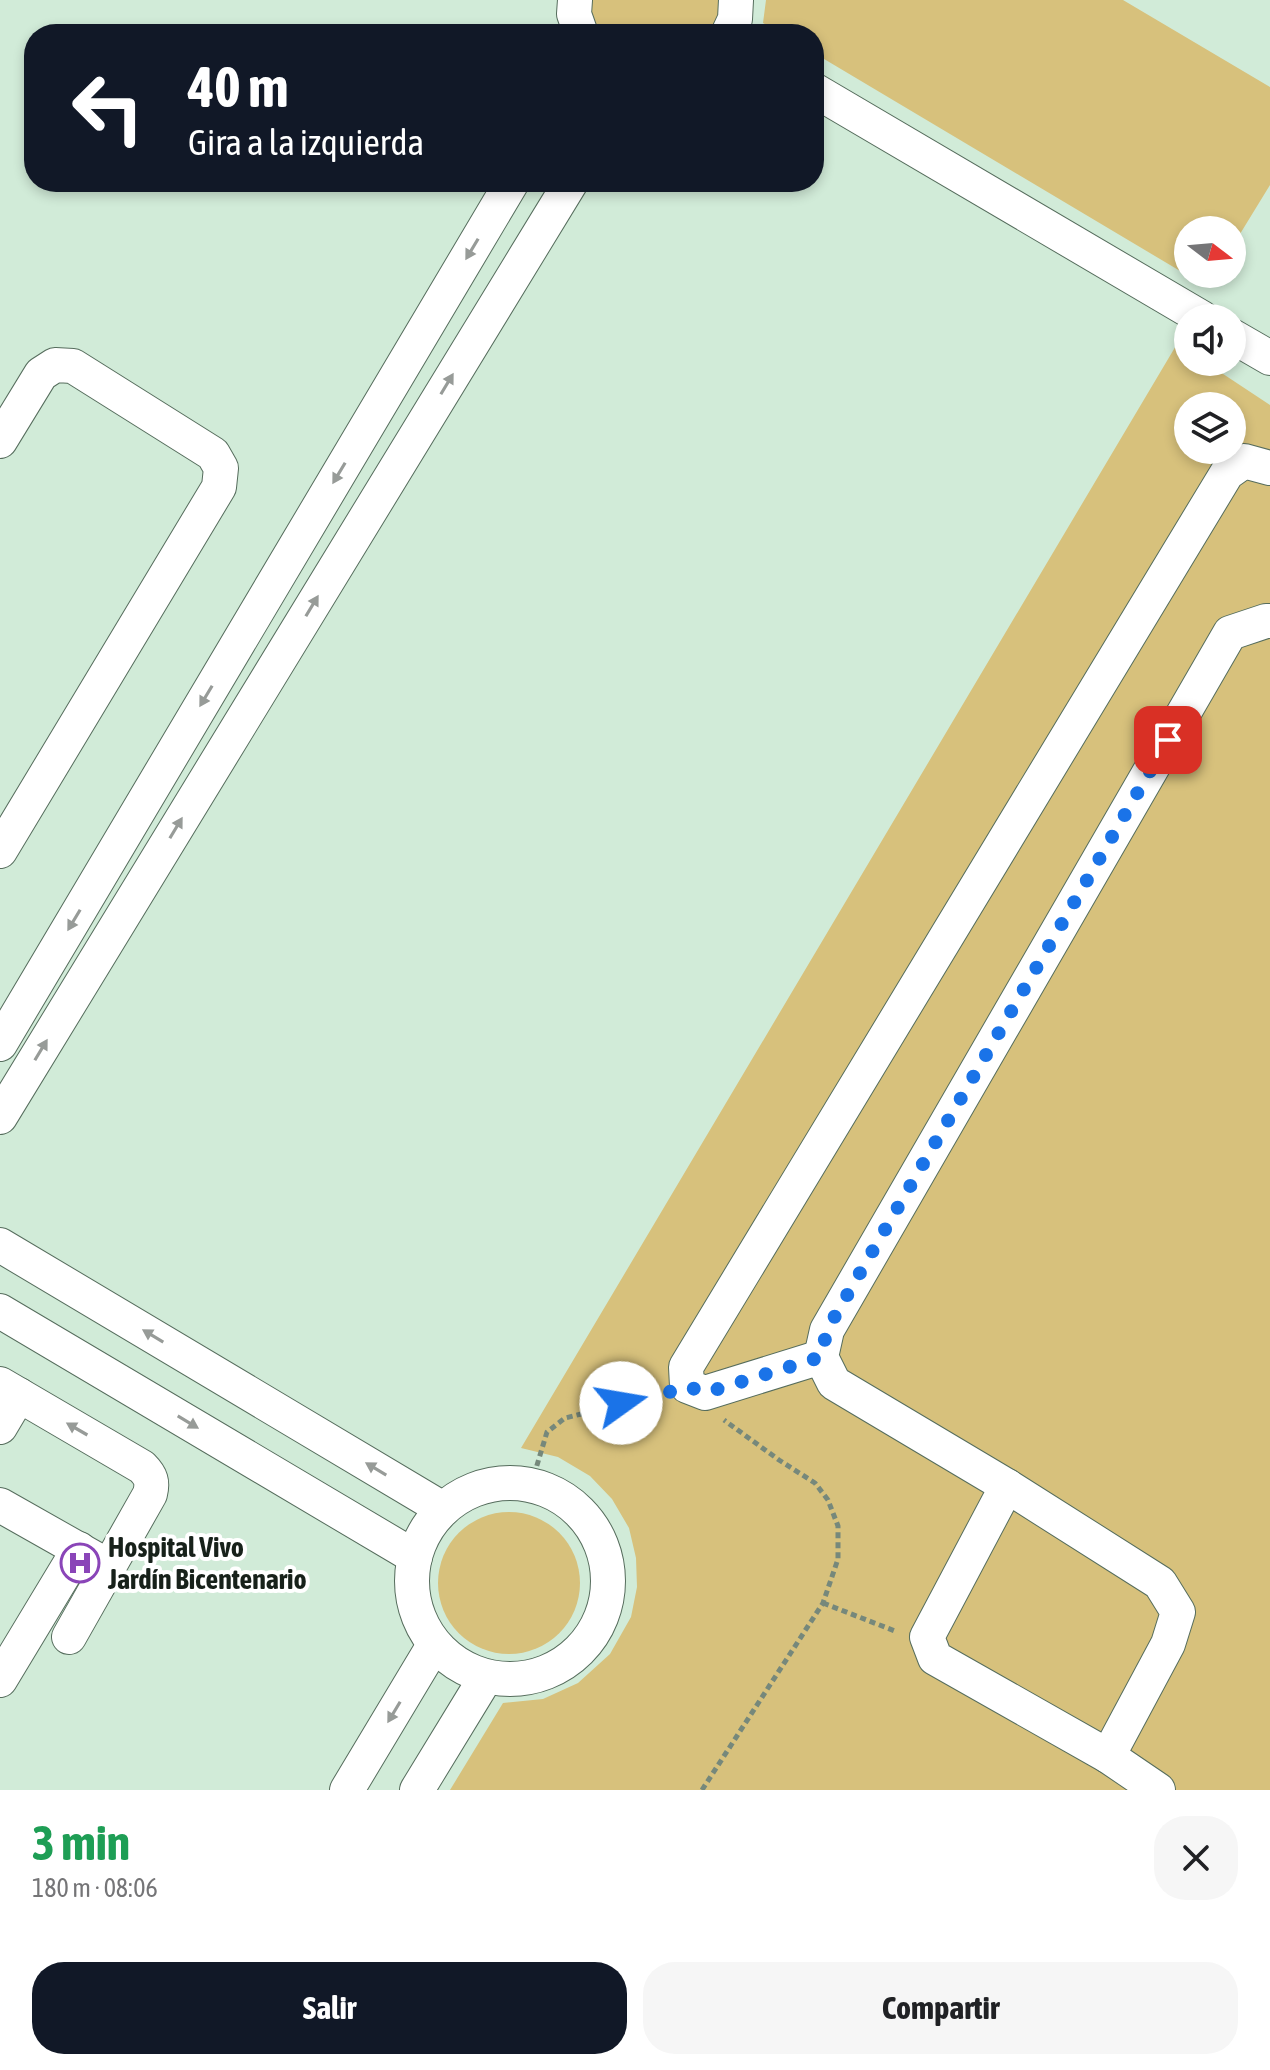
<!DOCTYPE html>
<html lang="es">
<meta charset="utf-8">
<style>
body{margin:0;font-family:"Asap Condensed",sans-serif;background:#f6f6f6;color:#202124;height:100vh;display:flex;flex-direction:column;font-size:30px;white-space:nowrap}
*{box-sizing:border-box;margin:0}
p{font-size:26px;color:#757577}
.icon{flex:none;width:44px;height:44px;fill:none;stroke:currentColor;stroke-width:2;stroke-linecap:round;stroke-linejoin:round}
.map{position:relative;height:1790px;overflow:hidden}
.drawer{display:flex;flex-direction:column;background:#fff;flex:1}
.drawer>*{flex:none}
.hud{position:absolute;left:24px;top:24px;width:800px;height:168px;border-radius:32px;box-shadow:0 4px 12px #0003;background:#111827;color:#fff;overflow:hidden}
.needle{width:52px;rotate:106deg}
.controls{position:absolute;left:1174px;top:216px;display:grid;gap:16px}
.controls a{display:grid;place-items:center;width:72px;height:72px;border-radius:50%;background:#fff;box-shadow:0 4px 12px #0003;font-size:40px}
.pin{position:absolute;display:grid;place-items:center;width:68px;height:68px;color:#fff;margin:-34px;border-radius:16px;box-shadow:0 4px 12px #0006}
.me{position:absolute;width:88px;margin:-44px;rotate:77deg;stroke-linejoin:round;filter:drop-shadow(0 0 6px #0008)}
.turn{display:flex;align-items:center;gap:28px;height:168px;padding:0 32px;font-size:36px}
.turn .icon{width:104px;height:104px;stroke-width:2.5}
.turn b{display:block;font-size:56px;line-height:68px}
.round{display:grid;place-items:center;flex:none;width:84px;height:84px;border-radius:32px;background:#f6f6f6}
.headline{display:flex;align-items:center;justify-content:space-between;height:136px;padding:0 32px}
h1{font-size:48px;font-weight:700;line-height:60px;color:#1e9e55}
.action{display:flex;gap:16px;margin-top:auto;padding:16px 32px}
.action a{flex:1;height:92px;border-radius:32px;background:#111827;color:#fff;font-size:32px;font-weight:700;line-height:92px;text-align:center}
.action a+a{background:#f6f6f6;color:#202124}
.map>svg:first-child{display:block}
.green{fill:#d7c17c;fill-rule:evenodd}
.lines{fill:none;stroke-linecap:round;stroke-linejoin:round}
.minor-casing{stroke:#566d5d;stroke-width:36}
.path{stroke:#76887b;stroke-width:5;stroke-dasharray:6 4;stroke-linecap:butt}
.minor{stroke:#fff;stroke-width:34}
.oneway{fill:#979b98}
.route{stroke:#1a73e8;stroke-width:14;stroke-dasharray:0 25.2}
.labels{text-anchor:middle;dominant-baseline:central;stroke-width:8;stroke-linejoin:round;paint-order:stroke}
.poi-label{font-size:28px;font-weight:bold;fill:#17211a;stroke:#fff;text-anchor:start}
</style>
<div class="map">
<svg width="1270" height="1790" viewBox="0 0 1270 1790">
<rect width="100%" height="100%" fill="#d1ebd8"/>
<!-- green -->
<g class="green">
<polygon points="584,0 726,0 719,34 592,34"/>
<polygon points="766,0 1123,0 1270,87 1270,185 1232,247 1232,230 1188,230 1188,274 1215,274 1207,287 814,53 814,34 782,34 763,23"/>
<path d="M1177,344L1188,351V362H1205L1270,405V1790H450L503,1703L543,1699L578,1683L610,1654L631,1617L637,1587L636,1558L629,1528L612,1499L590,1476L558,1457L521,1448ZM1188,406H1232V450H1188Z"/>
<circle cx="509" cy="1583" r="71"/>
</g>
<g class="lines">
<defs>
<g id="minor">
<polyline points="575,0 574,14 581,34"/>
<polyline points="728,34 735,19 736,0"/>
<polyline points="814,90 1202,318"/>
<polyline points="1232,336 1270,358"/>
<polyline points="0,441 41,374 55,365 73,366 213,454 221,468 219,487 0,851"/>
<polyline points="0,1044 512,182"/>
<polyline points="0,1117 571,182"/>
<polyline points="0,1245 443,1509"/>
<polyline points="0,1311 415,1557"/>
<polyline points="821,1357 705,1393 687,1386 686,1367 1227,473 1244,461 1270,468"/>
<path d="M0,1384L142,1467C151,1476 153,1482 150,1494L69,1637"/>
<polyline points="0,1427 19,1395"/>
<circle cx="510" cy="1581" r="98"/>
<polyline points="1007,1486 927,1637 935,1658 1108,1756"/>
<polyline points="0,1505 99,1561"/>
<polyline points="0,1680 79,1549"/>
<polyline points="347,1790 434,1645"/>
<polyline points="417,1790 486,1677"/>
<polyline points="1158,1790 1108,1756 1168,1644 1178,1612 1160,1583 1007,1486 834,1383 821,1357 827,1330 1230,633 1266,621 1270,621"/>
</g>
</defs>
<!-- minor casing -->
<use href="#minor" class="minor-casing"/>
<!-- path -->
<g class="path">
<polyline points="531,1485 547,1432 565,1418 659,1395"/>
<polyline points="823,1603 895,1631"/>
<polyline points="702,1790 823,1603 838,1559 838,1526 828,1500 815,1483 779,1460 724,1420"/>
</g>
<!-- minor -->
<use href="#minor" class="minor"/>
</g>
<!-- one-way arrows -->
<defs><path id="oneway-solid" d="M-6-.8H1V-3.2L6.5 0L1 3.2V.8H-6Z" transform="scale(2)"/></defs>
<g class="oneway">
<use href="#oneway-solid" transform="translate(472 249) rotate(121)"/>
<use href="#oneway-solid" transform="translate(447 384) rotate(-59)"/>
<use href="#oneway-solid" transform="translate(339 473) rotate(121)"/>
<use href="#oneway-solid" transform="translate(312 606) rotate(-59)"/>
<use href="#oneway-solid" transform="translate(206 696) rotate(121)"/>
<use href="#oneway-solid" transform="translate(176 828) rotate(-59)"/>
<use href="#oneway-solid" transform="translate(74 920) rotate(121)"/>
<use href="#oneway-solid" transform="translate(41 1050) rotate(-59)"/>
<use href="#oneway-solid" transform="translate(153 1336) rotate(-149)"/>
<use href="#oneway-solid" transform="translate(188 1422) rotate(31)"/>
<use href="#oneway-solid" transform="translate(77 1429) rotate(-150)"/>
<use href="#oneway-solid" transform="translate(376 1469) rotate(-149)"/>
<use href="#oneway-solid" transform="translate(394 1712) rotate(121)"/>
</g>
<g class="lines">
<!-- route -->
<polyline class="route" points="621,1403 658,1396 687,1386 705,1393 821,1357 827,1330 1168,740"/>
</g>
<!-- icons -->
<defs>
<symbol id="hospital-ring" viewBox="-11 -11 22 22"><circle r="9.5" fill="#fff" stroke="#8a45b8" stroke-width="1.5"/><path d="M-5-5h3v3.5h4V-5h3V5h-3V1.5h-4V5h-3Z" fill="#8a45b8"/></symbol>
</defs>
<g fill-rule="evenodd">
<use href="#hospital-ring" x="58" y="1541" width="44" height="44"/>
</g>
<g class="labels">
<!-- poi labels -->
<g class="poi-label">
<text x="108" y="1547">Hospital Vivo<tspan x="108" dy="32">Jardín Bicentenario</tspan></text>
</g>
</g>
</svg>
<div class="controls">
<a><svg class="needle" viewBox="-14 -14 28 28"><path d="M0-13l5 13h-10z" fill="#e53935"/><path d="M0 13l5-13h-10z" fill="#757577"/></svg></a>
<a><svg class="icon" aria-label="sound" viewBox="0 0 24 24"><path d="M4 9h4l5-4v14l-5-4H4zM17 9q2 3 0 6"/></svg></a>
<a><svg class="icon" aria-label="layers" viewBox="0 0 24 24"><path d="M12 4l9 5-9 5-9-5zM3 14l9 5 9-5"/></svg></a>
</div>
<div class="pin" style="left:1168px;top:740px;background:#d93025"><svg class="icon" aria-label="arrive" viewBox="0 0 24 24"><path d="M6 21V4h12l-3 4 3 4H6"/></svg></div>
<svg class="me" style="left:621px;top:1403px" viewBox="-20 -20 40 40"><circle r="19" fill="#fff"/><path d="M0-13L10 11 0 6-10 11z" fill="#1a73e8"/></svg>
<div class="hud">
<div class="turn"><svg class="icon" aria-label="left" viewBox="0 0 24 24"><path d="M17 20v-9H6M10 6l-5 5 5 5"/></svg><div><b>40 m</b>Gira a la izquierda</div></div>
</div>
</div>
<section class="drawer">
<div class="headline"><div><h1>3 min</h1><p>180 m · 08:06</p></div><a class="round"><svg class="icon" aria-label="close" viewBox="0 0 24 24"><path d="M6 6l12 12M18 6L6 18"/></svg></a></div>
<div class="action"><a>Salir</a><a>Compartir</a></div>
</section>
